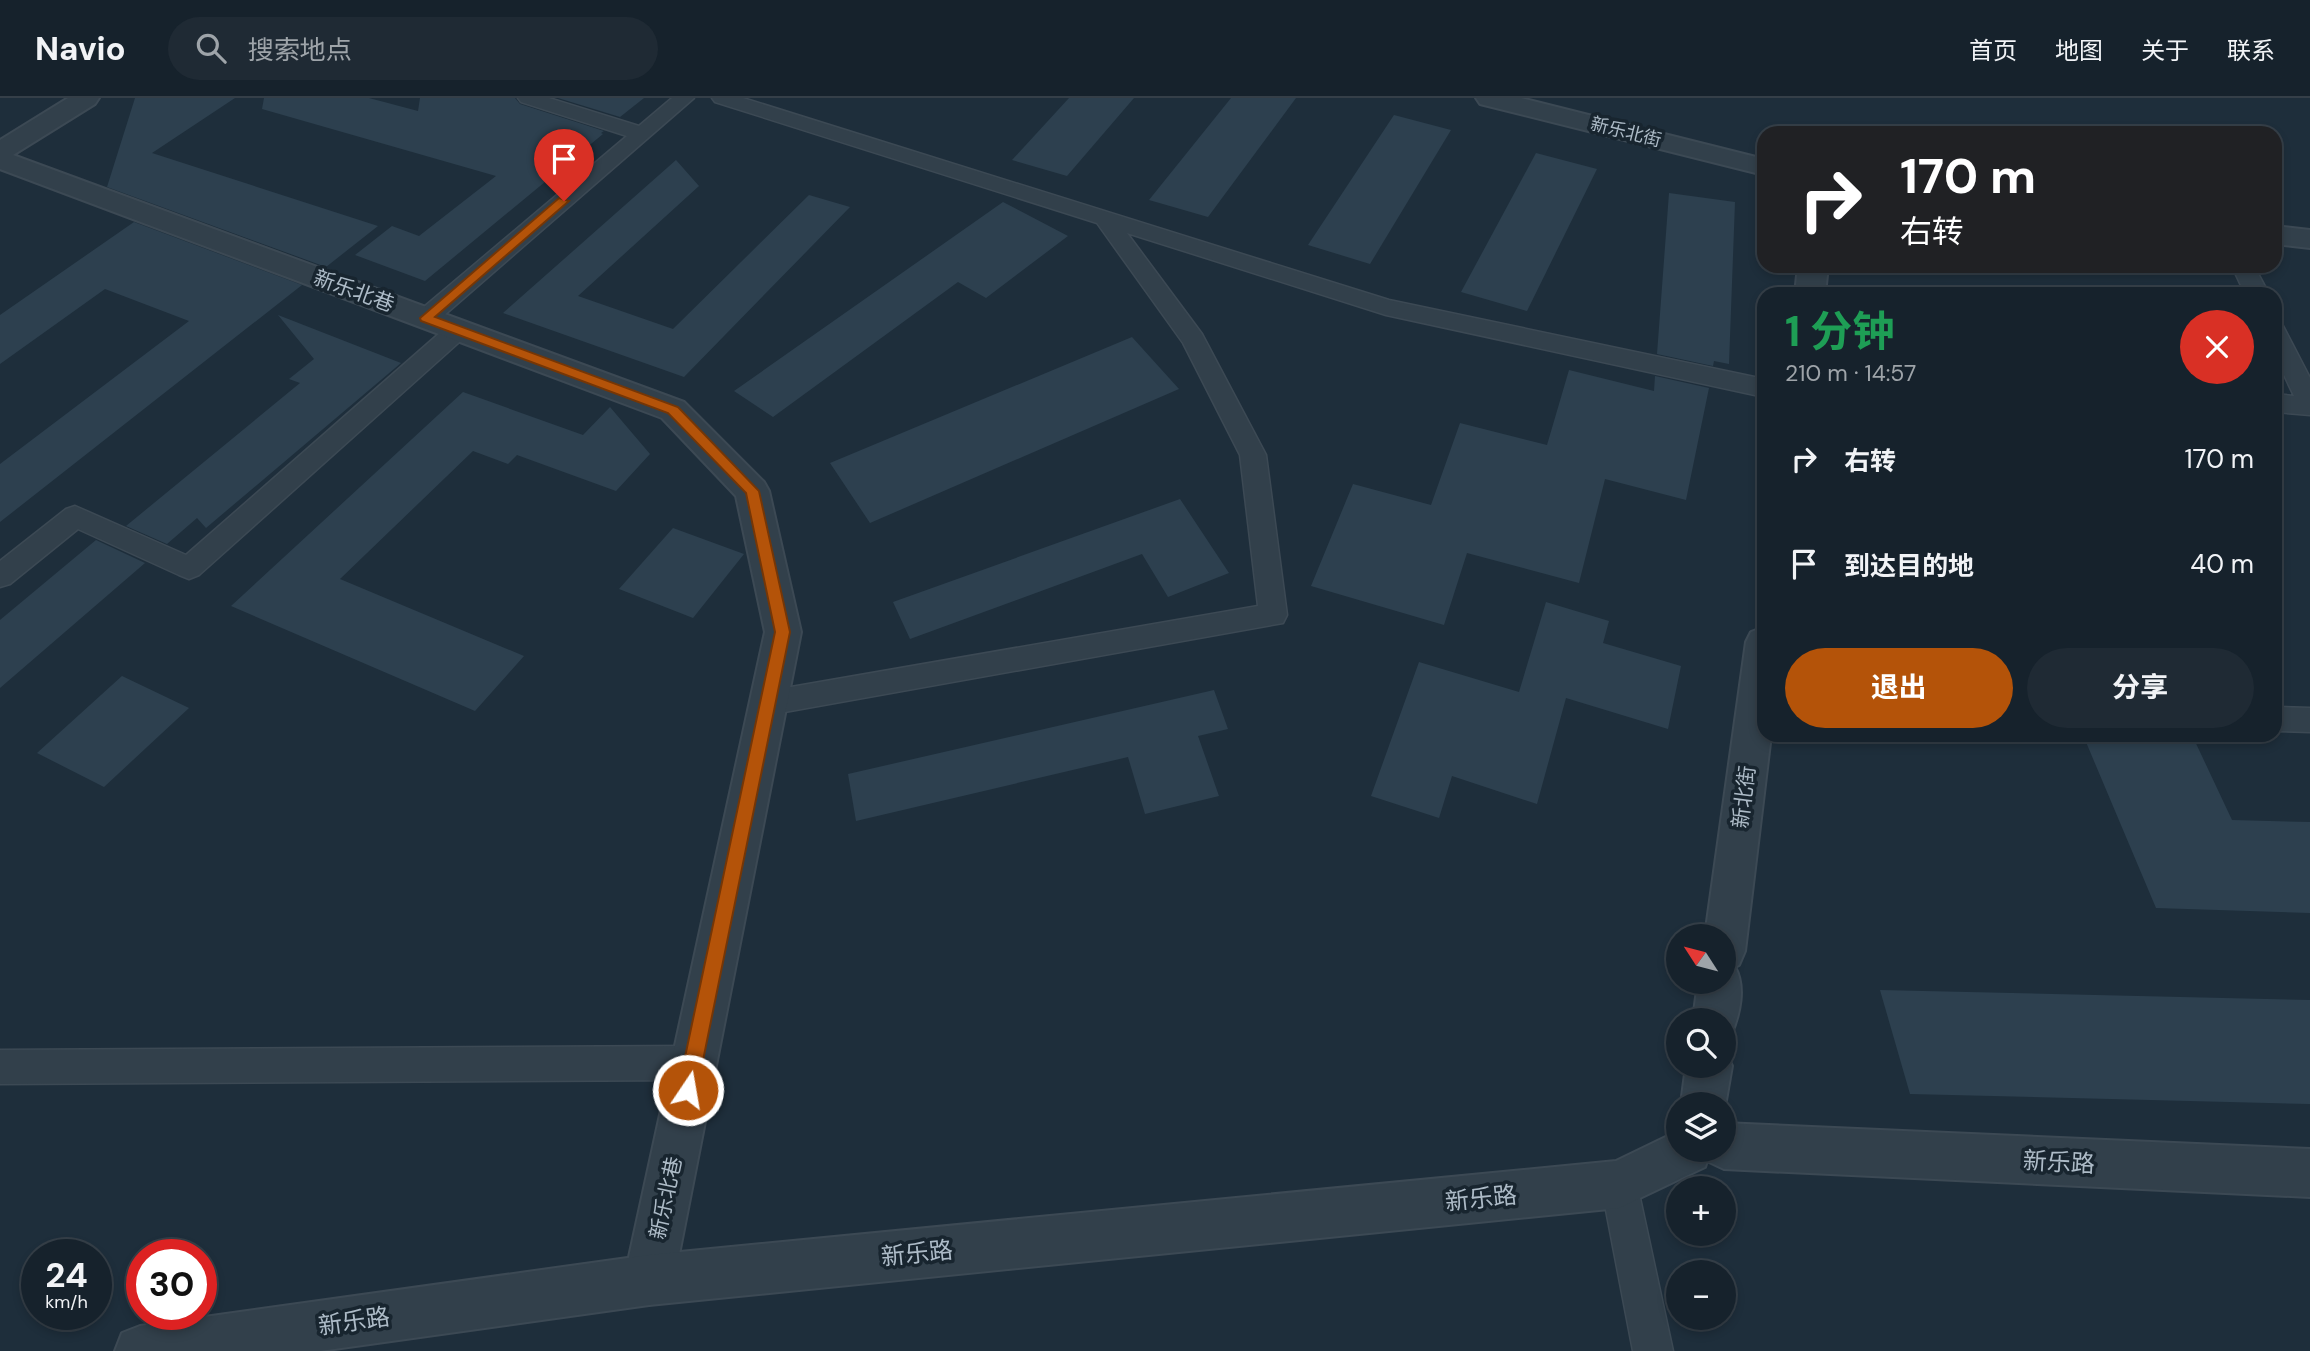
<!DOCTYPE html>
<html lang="zh">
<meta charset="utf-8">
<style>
body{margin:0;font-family:"DM Sans","Noto Sans SC",sans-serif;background:#1f2a34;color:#f1f3f6;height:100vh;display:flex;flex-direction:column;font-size:26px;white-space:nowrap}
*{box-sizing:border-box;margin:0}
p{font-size:23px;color:#9ea4a9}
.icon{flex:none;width:38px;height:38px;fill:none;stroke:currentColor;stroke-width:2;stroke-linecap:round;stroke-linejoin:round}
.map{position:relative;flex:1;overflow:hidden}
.side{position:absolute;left:1757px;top:189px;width:525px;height:455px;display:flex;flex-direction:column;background:#16222c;border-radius:21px;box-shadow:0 4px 10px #0003,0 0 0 2px #353f48}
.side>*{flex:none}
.hud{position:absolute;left:1757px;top:28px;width:525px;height:147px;border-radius:21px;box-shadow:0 4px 10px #0003,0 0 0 2px #353f48;background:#202124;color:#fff;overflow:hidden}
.needle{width:46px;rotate:306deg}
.fabs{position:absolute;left:1666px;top:826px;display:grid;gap:14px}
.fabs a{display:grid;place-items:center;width:70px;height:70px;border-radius:50%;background:#16222c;box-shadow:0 4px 10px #0003,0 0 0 2px #353f48;font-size:35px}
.speed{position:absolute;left:21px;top:1141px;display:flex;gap:14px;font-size:35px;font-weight:700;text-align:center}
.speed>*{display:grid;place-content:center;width:91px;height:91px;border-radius:50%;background:#16222c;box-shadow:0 4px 10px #0003,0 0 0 2px #353f48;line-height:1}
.speed small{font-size:18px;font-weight:400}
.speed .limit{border:10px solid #d22;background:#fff;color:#111}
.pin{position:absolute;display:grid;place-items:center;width:60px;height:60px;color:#fff;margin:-72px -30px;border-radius:50% 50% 50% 0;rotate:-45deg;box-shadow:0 0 7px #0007}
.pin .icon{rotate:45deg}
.me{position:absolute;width:77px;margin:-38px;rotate:12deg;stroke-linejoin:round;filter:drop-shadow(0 0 5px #0008)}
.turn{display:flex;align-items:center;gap:24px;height:147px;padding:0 28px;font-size:32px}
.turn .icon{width:91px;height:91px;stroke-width:2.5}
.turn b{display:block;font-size:49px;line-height:60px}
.round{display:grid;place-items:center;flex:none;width:74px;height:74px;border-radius:37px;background:#1f2a34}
.overview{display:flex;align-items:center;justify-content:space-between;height:119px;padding:0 28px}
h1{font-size:42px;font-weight:700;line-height:52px;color:#1e9e55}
.action{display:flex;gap:14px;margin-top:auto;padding:14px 28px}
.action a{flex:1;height:80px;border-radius:42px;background:#b45309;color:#fff;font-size:28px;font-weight:700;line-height:80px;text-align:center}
.action a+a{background:#1f2a34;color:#f1f3f6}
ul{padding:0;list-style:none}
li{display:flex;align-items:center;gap:21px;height:105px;padding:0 28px}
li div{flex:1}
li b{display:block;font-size:26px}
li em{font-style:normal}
header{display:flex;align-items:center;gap:42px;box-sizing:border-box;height:98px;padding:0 35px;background:#16222c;border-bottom:2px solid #353f48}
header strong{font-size:33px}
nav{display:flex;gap:38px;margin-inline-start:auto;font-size:24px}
.search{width:490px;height:63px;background:#1f2a34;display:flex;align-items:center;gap:18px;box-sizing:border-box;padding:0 24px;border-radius:38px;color:#9ea4a9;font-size:26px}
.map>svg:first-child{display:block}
.building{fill:#2d404f}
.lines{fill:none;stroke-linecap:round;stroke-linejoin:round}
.service-casing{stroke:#3c4954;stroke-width:3}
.minor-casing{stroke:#3c4954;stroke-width:4}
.tertiary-casing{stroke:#3c4954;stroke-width:4}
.service{fill:#32404b;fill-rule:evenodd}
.minor{fill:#32404b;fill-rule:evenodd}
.tertiary{fill:#32404b;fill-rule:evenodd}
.route{fill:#b45309;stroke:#753606;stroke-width:2}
.labels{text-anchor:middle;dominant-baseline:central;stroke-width:7;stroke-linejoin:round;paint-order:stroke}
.far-street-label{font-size:18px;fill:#adbbc7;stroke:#18252f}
.street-label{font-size:21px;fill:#adbbc7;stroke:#18252f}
.near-street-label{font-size:24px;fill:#adbbc7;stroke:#18252f}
</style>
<header>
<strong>Navio</strong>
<div class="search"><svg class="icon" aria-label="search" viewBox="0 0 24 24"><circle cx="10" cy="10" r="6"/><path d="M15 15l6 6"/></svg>搜索地点</div>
<nav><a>首页</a><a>地图</a><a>关于</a><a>联系</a></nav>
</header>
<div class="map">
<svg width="2310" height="1253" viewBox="0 0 2310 1253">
<rect width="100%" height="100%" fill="#1e2e3b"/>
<!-- building -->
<g class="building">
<polygon points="135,0 235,0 152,55 378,128 326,169 107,89"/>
<polygon points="264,0 369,0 418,13 420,0 515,0 520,6 604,33 601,35 603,36 425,183 355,157 392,128 419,138 496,78 262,11"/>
<polygon points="558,0 644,0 620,19"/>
<polygon points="1069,0 1134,0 1067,78 1012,62"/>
<polygon points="1231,0 1296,0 1208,119 1149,102"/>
<polygon points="1394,17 1451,32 1370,166 1308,147"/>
<polygon points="1536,55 1597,71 1527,213 1461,194"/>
<polygon points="676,62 699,88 578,198 673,231 809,97 850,109 684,279 503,215"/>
<polygon points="1669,95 1735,104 1729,266 1714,263 1713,268 1657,256"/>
<polygon points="1003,104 1068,138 986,200 958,184 773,319 734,293"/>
<polygon points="134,124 302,187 0,424 0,366 189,223 105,191 0,266 0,217"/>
<polygon points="278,217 401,265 206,430 197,420 167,446 126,428 300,285 289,281 314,261"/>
<polygon points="1132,239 1179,291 870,425 830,365"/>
<polygon points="1569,272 1654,293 1655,278 1709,290 1686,402 1605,381 1579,485 1467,455 1444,527 1311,488 1353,386 1431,407 1460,325 1547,347"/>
<polygon points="463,294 583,337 610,309 650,356 616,393 517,357 508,366 473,353 340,481 524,558 475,613 231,508"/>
<polygon points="1180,401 1229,475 1168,499 1142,456 910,541 893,504"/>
<polygon points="673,430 744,456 693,520 619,491"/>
<polygon points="96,442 145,465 0,590 0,522"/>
<polygon points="1546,504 1609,523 1603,545 1681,568 1668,631 1566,600 1537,706 1452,678 1439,720 1371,698 1419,564 1519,594"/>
<polygon points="122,578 189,610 104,689 37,655"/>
<polygon points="1214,592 1228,631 1198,638 1219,698 1145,716 1128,659 856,723 848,676"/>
<polygon points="2083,637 2192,637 2232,722 2310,724 2310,815 2156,810"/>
<polygon points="1880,892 2310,902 2310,1006 1910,996"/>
</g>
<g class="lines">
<defs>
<g id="service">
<polygon points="518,0 549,0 639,28 672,0 694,0 434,226 426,228 418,226 414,220 418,214 627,38 521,4"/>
<polygon points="712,0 743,0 1389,202 1764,281 1764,299 1386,217 1127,135 1202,236 1266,357 1287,517 1283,525 768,617 758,614 753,605 758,596 768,593 1258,508 1240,357 1183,245 1097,125 715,4"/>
<polygon points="2232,168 2254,168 2269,196 2245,196"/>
<polygon points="458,224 466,226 470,232 466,238 199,477 189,481 179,477 78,431 10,486 0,489 0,463 66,411 75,408 186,457 450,226"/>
<polygon points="2275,226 2283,228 2310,280 2310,317 2275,314 2275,296 2294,298 2275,258"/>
<polygon points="2275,609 2310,610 2310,634 2275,633"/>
<polygon points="694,948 706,953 711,965 706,977 694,982 0,986 0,952"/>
<polygon points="1619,1068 1632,1073 1637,1086 1673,1253 1633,1253 1601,1086 1606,1073"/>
</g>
<g id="minor">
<polygon points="68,0 99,0 95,6 13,57 684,304 764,384 769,393 801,534 674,1182 666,1199 649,1207 632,1199 624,1182 765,534 736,398 662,320 0,71 0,42"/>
<polygon points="1798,168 1828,168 1825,196 1795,196"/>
<path d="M1764,529V637H1771L1745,853L1739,867L1735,869C1746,889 1740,916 1731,937L1724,940V922H1693L1698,884H1724V838H1705L1746,544L1751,534Z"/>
<polygon points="1724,952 1732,968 1724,1014 1724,1006 1681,1006 1686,968 1724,968"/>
</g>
<g id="tertiary">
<polygon points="1476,0 1521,0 1764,61 1764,77 1480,6"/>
<polygon points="2275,128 2310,132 2310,150 2275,146"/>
<polygon points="1724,1025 2310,1051 2310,1099 1724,1071 1707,1063 1705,1069 1619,1110 649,1207 320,1253 115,1253 122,1235 140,1228 649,1157 1616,1063 1678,1033 1678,1052 1724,1052"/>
</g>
</defs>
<!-- service casing -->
<use href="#service" class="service-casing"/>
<!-- minor casing -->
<use href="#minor" class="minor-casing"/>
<!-- tertiary casing -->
<use href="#tertiary" class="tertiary-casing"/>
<!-- service -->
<use href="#service" class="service"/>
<!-- minor -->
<use href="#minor" class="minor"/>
<!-- tertiary -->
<use href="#tertiary" class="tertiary"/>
</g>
<!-- route -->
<polygon class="route" points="559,100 569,103 435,219 678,309 759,393 790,534 697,992 695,999 688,1002 681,999 678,992 775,534 746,395 668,315 421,223 420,220"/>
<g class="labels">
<!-- far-street labels -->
<g class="far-street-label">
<text transform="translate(1626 34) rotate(14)">新乐北街</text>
</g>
<!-- street labels -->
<g class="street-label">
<text transform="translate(354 193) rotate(20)">新乐北巷</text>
<text transform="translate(1744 699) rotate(-83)">新北街</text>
<text transform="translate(666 1100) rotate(-78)">新乐北巷</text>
</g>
<!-- near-street labels -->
<g class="near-street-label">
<text transform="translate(2059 1064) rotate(3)">新乐路</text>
<text transform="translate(1481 1100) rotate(-6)">新乐路</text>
<text transform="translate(917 1155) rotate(-6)">新乐路</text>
<text transform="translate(354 1223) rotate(-8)">新乐路</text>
</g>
</g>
</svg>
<div class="fabs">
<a><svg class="needle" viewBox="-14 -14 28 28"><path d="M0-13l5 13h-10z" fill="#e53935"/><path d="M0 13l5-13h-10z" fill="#9ea4a9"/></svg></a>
<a><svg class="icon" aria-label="search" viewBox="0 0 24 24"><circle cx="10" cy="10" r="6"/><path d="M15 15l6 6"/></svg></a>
<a><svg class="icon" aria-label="layers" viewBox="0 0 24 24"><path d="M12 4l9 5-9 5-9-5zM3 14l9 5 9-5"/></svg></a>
<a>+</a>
<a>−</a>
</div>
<div class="speed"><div>24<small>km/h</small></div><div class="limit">30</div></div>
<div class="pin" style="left:564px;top:103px;background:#d93025"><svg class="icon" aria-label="arrive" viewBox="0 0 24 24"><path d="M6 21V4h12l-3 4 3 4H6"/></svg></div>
<svg class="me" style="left:688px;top:992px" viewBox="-20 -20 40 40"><circle r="17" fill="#b45309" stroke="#fff" stroke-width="3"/><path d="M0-11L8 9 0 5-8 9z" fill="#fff"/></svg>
<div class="hud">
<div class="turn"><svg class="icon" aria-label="right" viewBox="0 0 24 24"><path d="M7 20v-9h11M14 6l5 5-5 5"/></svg><div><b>170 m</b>右转</div></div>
</div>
<section class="side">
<div class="overview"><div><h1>1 分钟</h1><p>210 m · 14:57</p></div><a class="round" style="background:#d93025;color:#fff"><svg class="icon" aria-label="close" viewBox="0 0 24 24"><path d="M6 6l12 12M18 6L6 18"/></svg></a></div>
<ul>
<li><svg class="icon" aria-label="right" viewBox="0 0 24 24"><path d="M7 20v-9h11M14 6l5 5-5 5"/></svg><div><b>右转</b></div><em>170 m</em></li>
<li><svg class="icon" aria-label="arrive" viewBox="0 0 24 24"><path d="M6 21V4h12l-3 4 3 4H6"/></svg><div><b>到达目的地</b></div><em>40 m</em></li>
</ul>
<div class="action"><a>退出</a><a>分享</a></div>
</section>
</div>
